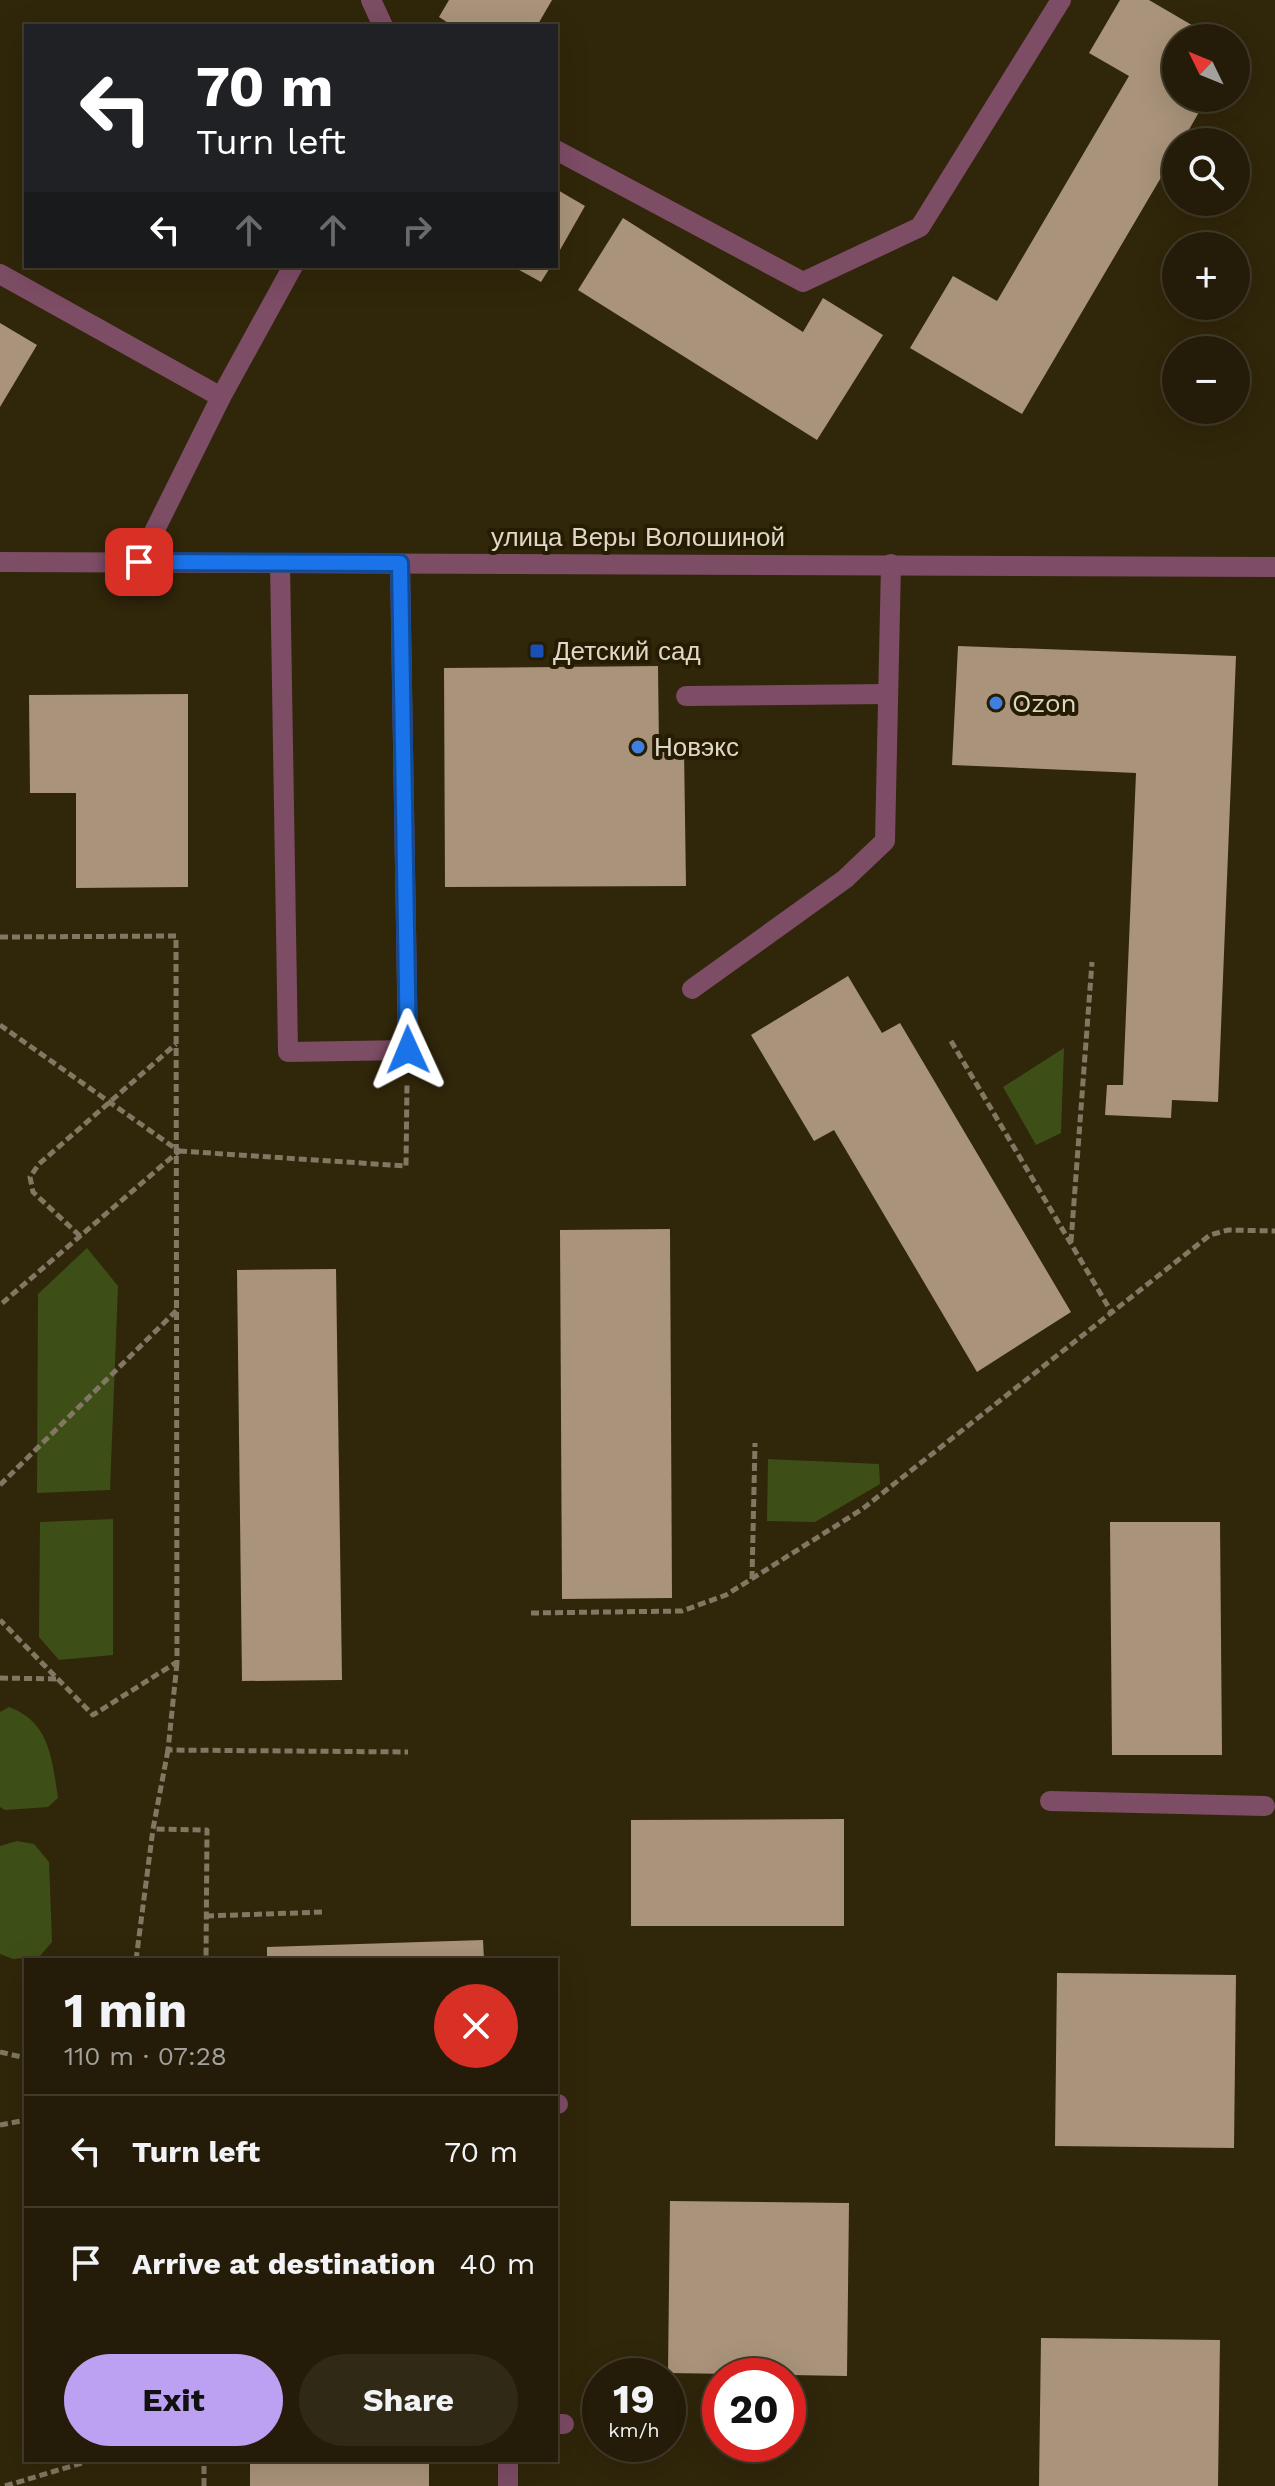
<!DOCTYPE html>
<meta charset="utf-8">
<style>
body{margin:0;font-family:"Work Sans",sans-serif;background:#302916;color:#f1f3f6;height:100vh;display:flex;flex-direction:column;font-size:30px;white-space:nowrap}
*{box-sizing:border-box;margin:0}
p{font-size:26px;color:#a3a19c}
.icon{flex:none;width:44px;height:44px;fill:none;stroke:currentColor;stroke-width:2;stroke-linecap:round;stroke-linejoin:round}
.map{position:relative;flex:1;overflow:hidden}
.sheet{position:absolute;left:24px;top:1958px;width:534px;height:504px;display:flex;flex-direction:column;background:#241c08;border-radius:0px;box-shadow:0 8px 32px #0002,0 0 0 2px #413a29}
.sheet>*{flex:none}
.top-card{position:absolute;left:24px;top:24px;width:534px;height:244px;border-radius:0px;box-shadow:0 8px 32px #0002,0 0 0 2px #413a29;background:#202124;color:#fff;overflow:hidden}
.needle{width:52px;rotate:313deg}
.buttons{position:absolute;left:1162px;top:24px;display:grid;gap:16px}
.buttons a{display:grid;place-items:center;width:88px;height:88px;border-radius:50%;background:#241c08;box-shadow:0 8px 32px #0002,0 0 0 2px #413a29;font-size:40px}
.speed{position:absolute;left:582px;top:2358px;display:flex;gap:16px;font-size:40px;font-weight:700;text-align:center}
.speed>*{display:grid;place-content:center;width:104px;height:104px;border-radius:50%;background:#241c08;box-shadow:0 8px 32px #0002,0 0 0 2px #413a29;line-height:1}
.speed small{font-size:20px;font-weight:400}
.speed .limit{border:12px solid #d22;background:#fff;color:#111}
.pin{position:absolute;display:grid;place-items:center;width:68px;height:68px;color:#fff;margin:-34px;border-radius:16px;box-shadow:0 4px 12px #0006}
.me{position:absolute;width:88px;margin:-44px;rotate:359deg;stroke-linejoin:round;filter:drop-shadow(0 0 6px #0008)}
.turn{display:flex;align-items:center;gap:28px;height:168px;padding:0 40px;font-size:36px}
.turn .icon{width:104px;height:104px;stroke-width:2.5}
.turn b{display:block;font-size:56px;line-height:68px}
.lanes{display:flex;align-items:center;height:76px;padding:0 40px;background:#0003;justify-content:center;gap:40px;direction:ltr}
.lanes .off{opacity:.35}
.round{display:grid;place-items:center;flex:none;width:84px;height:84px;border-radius:42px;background:#302916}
.headline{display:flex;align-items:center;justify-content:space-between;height:136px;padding:0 40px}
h1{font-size:48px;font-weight:700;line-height:60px}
.cta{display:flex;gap:16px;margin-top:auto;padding:16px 40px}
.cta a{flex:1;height:92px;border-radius:48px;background:#bca0f2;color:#111;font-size:32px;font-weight:700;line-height:92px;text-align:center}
.cta a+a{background:#302916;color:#f1f3f6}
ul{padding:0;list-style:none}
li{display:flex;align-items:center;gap:24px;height:112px;padding:0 40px;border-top:2px solid #413a29}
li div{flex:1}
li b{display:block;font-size:30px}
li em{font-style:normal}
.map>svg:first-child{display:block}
.green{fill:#3d4f16}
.building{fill:#a9937a}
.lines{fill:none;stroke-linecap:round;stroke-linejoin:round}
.path{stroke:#807862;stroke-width:5;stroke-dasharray:8 4;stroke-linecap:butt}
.minor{stroke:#7d4c65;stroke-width:20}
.route-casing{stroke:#114b97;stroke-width:20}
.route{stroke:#1a73e8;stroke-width:14}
.transit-dot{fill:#1a4fb4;stroke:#261c02;stroke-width:3}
.shop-dot{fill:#3f7fe0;stroke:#261c02;stroke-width:3}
.labels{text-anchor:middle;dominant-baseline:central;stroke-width:8;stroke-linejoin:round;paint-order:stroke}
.street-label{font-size:26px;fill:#ded8c8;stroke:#261c02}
.poi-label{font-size:26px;fill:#ded8c8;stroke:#261c02;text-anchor:start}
</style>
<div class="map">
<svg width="1275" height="2486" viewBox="0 0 1275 2486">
<rect width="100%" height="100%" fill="#30260a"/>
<!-- green -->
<g class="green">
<polygon points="1064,1048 1061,1133 1036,1145 1003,1087"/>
<polygon points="87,1248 118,1286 110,1490 37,1493 38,1294"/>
<polygon points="768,1459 879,1464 880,1484 815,1522 767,1521"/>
<polygon points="113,1519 113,1655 59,1660 39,1637 40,1522"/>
<path d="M9,1707C50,1722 52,1759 58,1798L48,1807L5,1810L0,1807V1712Z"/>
<polygon points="17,1841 34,1844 49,1862 52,1942 40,1956 13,1959 0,1954 0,1846"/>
</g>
<!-- building -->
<g class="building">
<polygon points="449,0 552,0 537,26 453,26 439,17"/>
<polygon points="1120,0 1149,0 1214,38 1176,38 1176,98 1207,98 1182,142 1176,142 1176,152 1022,414 910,348 953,276 997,301 1129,76 1089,53"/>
<polygon points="556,189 585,206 556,257"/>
<polygon points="623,218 803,332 823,298 883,335 817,440 578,290"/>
<polygon points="512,266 551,266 541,282"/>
<polygon points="0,323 37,345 0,407"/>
<polygon points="958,646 1236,656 1218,1102 1172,1100 1171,1118 1105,1115 1107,1085 1123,1085 1136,773 952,765"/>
<polygon points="658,666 659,748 684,748 686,886 445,887 444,668"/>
<polygon points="188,694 188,887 76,888 76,793 30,793 29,695"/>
<polygon points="848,976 882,1033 900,1023 1071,1312 977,1372 834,1130 814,1141 751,1035"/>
<polygon points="670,1229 672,1598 562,1599 560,1230"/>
<polygon points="336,1269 342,1680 242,1681 237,1270"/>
<polygon points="1110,1522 1220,1522 1222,1755 1112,1755"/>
<polygon points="844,1819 844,1926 631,1926 631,1820"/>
<polygon points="483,1940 484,1960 267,1960 267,1947"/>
<polygon points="1057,1973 1236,1975 1234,2148 1055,2146"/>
<polygon points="670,2201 849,2203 847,2376 668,2373"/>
<polygon points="1041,2338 1220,2340 1218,2486 1039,2486"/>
<rect x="250" y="2460" width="179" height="26"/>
</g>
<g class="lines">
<!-- path -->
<g class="path">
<polyline points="0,937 176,936 177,1662 93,1715 0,1620"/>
<polyline points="0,1025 179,1151 0,1305"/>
<polyline points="951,1041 1112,1313"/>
<polyline points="179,1151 406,1166 407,1083"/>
<polyline points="80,1236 33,1192 30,1177 39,1164 176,1044"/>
<polyline points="1071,1242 1092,962"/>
<polyline points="0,1485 178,1309"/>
<polyline points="752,1579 755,1443"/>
<polyline points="531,1613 682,1611 726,1595 861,1510 1210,1235 1228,1230 1275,1231"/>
<polyline points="177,1663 168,1750 408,1752"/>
<polyline points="0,1678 58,1679"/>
<polyline points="168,1750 153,1829 207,1830 206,1960"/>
<polyline points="206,1916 325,1912"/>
<polyline points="136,1960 153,1829"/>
<polyline points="0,2052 26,2058"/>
<polyline points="0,2125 26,2120"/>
<polyline points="5,2486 92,2460"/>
<polyline points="204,2486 204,2460"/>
</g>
<!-- minor -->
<g class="minor">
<polyline points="371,0 383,26"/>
<polyline points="556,150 803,282 920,227 1061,0"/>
<polyline points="0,274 221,397"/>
<polyline points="0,562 1275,567"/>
<polyline points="139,562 221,397 293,266"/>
<polyline points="280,563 288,1052 408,1050 400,563"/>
<polyline points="686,696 888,694"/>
<polyline points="692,989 845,879 885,841 891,564"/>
<polyline points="1050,1801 1265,1806"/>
<polyline points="556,2104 558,2104"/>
<polyline points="556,2424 564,2424"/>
<polyline points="508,2486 508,2460"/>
</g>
</g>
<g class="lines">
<defs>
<polyline id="route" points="139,562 400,563 408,1050"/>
</defs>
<!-- route casing -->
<use href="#route" class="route-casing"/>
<!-- route -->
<use href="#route" class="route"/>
</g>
<!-- markers -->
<rect class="transit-dot" x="529" y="643" width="16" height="16" rx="4"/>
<g class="shop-dot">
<circle cx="996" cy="703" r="8"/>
<circle cx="638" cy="747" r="8"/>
</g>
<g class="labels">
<!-- street labels -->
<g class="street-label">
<text x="638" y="537">улица Веры Волошиной</text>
</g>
<!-- poi labels -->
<g class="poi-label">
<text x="553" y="651">Детский сад</text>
<text x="1012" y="703">Ozon</text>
<text x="654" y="747">Новэкс</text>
</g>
</g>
</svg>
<div class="buttons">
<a><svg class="needle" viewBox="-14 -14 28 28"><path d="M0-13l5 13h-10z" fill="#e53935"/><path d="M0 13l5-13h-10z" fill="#a3a19c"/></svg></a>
<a><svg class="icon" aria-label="search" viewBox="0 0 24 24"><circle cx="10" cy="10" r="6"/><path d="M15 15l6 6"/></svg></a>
<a>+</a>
<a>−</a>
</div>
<div class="speed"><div>19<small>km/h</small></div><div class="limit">20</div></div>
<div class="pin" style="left:139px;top:562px;background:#d93025"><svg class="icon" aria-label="arrive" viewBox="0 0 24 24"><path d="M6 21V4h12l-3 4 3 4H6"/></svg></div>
<svg class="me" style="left:408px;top:1050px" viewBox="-20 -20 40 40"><path d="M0-17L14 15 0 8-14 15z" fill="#1a73e8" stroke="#fff" stroke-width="4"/></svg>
<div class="top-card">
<div class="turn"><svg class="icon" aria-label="left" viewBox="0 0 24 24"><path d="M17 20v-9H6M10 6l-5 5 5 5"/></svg><div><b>70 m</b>Turn left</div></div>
<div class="lanes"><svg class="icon" aria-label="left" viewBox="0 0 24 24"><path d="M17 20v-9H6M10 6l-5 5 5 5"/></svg><svg class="icon off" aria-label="ahead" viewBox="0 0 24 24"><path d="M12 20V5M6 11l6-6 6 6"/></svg><svg class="icon off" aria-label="ahead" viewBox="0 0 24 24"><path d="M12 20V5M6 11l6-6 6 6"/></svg><svg class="icon off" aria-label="right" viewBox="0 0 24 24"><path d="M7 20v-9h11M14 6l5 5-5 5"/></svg></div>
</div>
<section class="sheet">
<div class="headline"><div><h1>1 min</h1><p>110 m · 07:28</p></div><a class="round" style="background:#d93025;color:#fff"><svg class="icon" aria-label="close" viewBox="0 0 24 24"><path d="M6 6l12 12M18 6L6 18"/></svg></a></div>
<ul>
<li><svg class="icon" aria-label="left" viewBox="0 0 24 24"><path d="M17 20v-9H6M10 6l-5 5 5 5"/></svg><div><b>Turn left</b></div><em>70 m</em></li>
<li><svg class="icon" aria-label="arrive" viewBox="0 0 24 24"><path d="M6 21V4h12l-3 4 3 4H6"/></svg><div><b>Arrive at destination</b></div><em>40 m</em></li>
</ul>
<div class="cta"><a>Exit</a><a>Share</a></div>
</section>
</div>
